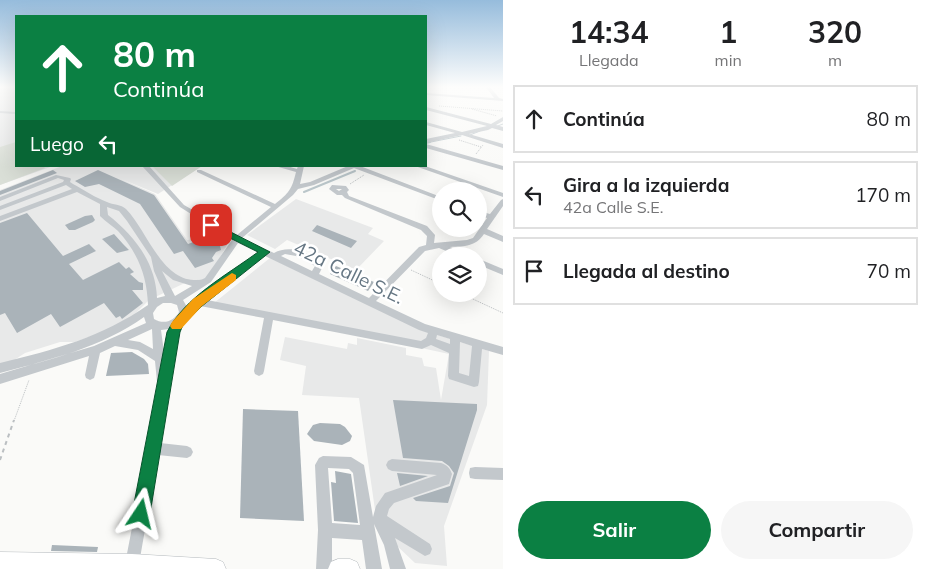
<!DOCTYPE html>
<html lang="es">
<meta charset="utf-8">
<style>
body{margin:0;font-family:Mulish,sans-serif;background:#f6f6f6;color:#202124;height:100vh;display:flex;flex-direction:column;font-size:19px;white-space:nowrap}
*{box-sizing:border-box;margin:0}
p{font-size:16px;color:#757577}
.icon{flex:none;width:28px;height:28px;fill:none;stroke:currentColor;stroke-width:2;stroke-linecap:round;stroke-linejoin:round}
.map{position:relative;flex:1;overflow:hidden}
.side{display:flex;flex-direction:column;background:#fff;width:425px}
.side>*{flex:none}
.guide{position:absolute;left:15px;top:15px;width:412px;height:152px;border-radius:0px;box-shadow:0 5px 20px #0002;background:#0b8043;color:#fff;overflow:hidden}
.fabs{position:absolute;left:432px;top:182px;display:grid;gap:10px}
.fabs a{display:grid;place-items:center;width:55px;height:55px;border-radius:50%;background:#fff;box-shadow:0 5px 20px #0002;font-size:25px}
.pin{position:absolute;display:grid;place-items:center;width:42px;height:42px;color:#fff;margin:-21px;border-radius:10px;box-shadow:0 2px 8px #0006}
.me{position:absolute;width:55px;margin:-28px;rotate:10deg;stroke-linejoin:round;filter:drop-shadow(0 0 4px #0008)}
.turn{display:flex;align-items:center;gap:18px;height:105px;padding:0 15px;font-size:22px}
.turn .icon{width:65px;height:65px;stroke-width:2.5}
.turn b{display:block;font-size:35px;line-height:42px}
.then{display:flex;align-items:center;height:48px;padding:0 15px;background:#0003;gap:10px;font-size:19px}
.eta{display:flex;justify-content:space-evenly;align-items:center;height:85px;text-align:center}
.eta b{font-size:30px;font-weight:700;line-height:35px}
.cta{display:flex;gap:10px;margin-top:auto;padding:10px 15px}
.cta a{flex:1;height:58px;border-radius:30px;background:#0b8043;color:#fff;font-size:20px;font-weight:700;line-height:58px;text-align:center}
.cta a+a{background:#f6f6f6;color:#202124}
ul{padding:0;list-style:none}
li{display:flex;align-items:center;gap:15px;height:68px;margin:0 10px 8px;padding:0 5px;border:2px solid #e0e0e0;border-radius:0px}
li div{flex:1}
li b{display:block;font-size:19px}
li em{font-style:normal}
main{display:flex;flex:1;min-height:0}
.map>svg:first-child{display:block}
.built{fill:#e8e9e9}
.green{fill:#dadfd7}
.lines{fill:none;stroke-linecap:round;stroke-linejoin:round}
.stream-far1{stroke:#bbc7cb;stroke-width:1}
.stream{stroke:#bbc7cb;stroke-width:2}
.building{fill:#aab3b9}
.major-casing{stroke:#b5babe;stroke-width:1}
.path-far1{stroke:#bbbfc2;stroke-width:1;stroke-dasharray:1 1;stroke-linecap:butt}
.path{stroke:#bbbfc2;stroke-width:2;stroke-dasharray:4 4;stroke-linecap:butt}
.minor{fill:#c3c8cc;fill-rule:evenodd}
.major{fill:#fff;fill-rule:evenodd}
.route{fill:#0b8043;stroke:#07532c}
.slow{fill:#f59e0b}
.labels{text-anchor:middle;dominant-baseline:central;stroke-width:5;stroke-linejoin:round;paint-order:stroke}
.street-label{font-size:19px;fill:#657683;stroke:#fff}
</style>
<main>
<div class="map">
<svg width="503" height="569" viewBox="0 0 503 569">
<rect width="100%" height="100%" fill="#fafaf8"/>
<!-- built -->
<g class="built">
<polygon points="0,87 16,87 16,166 53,166 0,185"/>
<polygon points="62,166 202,166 158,194 121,179 155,194 187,240 203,238 216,232 230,240 208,278 187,282 149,300 125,324 75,342 60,342 25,353 8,364 0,365 0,190"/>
<polygon points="296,199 373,228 368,234 384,241 356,270 287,240 275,249 247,235"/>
<polygon points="270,258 422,330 489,351 487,405 444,526 447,566 415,563 394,543 375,510 359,398 302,395 306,366 280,360 285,337 347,349 348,343 357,345 357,338 406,348 406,355 422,358 424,366 436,368 441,400 449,354 214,303"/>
</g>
<!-- green -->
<g class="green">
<polygon points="16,142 16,166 43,166 45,168 0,185 0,147"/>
<polygon points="152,166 202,166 172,186"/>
</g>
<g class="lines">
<!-- stream-far1 -->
<g class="stream-far1">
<polyline points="495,127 503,124"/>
<polyline points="470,135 480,131"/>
<polyline points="426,143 461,136"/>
</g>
<!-- stream -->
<g class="stream">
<polyline points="426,143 430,142"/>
<polyline points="304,192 355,171"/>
</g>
</g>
<!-- building -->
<g class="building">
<polygon points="53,170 57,173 0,195 0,191"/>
<polygon points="98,170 154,195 188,244 202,239 208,246 214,244 220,246 221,250 216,252 212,258 214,261 195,268 183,251 174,254 140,204 99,184 85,187 75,181"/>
<polygon points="27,213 63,256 89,244 96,251 69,264 83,280 119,262 126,269 129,267 134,272 130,274 139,282 143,283 143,290 132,290 143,303 122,319 120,316 116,318 104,303 60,327 51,314 17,333 5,313 0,315 0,223"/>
<polygon points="92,215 95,220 93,222 75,230 69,230 65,225 85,216"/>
<polygon points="317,225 357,241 351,248 312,231"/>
<polygon points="114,234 123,244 129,250 117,253 102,239"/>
<polygon points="336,266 374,282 368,291 330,274"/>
<polygon points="132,352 144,359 148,364 149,374 106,376 111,353"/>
<polygon points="393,400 477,404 477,410 448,503 416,501 413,498 450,486 454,473 449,466 442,461 403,458"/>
<polygon points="243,409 298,411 304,521 240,518"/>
<polygon points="320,423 340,424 345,427 352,436 350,441 342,445 314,441 307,434 313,425"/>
<polygon points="335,471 351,474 358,523 334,521 331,482 336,483"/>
<polygon points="397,473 428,476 400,486"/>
<polygon points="52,545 98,547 97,552 51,551"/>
</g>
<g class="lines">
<defs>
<g id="major">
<polygon points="0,552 132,554 216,559 223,562 226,569 0,569"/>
<polygon points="338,559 350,559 357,562 360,569 328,569 331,562"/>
</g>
</defs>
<!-- major casing -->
<use href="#major" class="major-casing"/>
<!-- path-far1 -->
<g class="path-far1">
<polyline points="497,88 503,88"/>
<polyline points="439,106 503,111"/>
<polyline points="472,109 497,116"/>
<polyline points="459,140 481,147"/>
<polyline points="476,154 483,145"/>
<polyline points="350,184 364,175"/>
<polyline points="411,270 441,284"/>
<polyline points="462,294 503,313"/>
<polyline points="14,421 29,380"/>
</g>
<!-- path -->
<polyline class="path" points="0,460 14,420"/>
<!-- minor -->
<g class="minor">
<polygon points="486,87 490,87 499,98 503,99 503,101 426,95 426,93 494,98"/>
<polygon points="426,107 491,124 503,117 503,121 496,125 503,127 503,131 492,128 488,130 469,134 503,144 503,148 462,135 426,143 426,139 455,133 426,125 426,122 462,132 487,126 426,110"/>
<polygon points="0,111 16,112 16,114 0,113"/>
<polygon points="426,144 503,166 503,170 426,148"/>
<path d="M142,166H149L184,205L237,235L271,207L197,172V170H201L275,204C289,193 292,189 296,172L275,166H287L297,169L298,166H304L300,184L310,182L348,166H360L441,197V201L439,200L354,168L314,185L298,189L293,195L242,238L274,253C289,244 313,252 323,266L319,274L369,298L419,247L426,245L427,236L421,230L345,198L342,195H337L329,189L332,185L346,186L349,190L347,192L349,196L427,226L435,235L434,243L467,240L473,238L487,218L479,215V211L490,214L501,200L503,199V206L487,229L503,236V242L484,234C475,247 465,246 450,247L468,254L469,256H458L439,248L425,251L376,301L425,324L503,347V355L482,349L479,382L478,386L474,387L449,379L448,376L449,353L431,345L422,349L273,320L264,371L263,374L259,376L255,374L254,371L264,318L200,306L184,321L175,345L171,378L160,443L187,446L191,448L193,452L191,456L187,458L158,455L139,564L137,569H127L125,564L147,450L146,448L159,386L157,382L155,361L138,350L115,346L100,353L95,375L94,378L90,380L86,378L85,375L89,356L0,384V374L94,346L146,323L144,317C102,347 50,360 0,373V363C54,350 102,337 148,305C147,276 138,253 118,231C113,226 106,222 100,216V204L77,192L0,221V216L72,189L66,185L0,210V206L63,182L64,180L58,178L0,201V197L56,175L70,178L71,179L70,182L73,184C84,190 96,198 107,202C113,205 121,204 126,209C146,229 161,279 194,280C198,280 201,280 205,278L232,240L180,207ZM336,189H342L339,191ZM107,207L119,211L127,221L151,257L154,271L165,296L157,298C156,263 134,235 108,215ZM238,243L259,253L187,307L183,300L211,282ZM285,254L296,256L315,266L312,271L281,256ZM265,256L419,330L428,333L426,338L421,341L207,300ZM162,271L173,280L192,286L175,296ZM163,303H171L177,305L179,312C174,321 164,325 154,319L153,313L157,307ZM152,329L153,349L140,342L128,340ZM169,329H171L165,345L164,352L161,330ZM437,335L450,339V344L436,339ZM460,342L472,346L469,376L459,373Z"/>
<polygon points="415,166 425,166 503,193 503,197"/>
<polygon points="479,259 503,269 503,275 479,265"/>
<path d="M323,456L351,457L364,465L373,517L376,506L385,493L437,475L392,471L388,469L386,465L388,461L392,459L441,463C447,465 450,468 452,474L449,484L394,503L389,509L387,516L430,544L432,549L430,554L425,556L395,538L406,569H390L384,545L374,524L382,569H366L362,540L332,538V569H316L318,530L315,465L319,458ZM328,468L349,469L353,473L360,525L332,523Z"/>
<polygon points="475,467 503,468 503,480 475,479 470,478 469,473 470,468"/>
</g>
<!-- major -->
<use href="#major" class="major"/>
</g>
<!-- sky -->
<linearGradient id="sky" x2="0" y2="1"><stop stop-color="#96bcdc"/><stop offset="0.52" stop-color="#fdfdfc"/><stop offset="1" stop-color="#fdfdfc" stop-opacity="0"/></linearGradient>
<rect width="503" height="167" fill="url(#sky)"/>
<!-- route -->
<path class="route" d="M211,222L270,252L202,306L183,325L180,332L150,514L147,520L141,522L135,520L132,514L167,332C185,297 227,275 258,252L208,227V223Z"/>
<!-- slow -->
<polygon class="slow" points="232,273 236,275 236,280 202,306 181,329 172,329 170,326 172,322 193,299"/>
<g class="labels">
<!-- street labels -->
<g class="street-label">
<text transform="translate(349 272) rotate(26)">42a Calle S.E.</text>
</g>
</g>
</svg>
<div class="fabs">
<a><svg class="icon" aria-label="search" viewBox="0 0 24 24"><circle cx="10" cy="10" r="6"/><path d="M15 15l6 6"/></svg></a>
<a><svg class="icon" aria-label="layers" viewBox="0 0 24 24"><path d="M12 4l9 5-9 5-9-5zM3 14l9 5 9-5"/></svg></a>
</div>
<div class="pin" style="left:211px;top:225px;background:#d93025"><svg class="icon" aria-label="arrive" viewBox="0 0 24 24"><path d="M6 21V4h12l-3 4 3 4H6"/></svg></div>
<svg class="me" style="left:141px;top:514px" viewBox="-20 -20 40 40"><path d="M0-17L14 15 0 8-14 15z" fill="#0b8043" stroke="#fff" stroke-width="4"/></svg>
<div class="guide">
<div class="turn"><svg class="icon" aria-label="ahead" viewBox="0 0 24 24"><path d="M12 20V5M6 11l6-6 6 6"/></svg><div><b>80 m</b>Continúa</div></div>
<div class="then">Luego<svg class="icon" aria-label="left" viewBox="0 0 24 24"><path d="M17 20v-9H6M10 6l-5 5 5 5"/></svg></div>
</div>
</div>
<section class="side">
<div class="eta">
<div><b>14:34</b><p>Llegada</p></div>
<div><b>1</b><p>min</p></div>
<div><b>320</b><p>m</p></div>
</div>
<ul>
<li><svg class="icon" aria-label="ahead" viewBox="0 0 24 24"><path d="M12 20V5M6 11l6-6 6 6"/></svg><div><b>Continúa</b></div><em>80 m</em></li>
<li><svg class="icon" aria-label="left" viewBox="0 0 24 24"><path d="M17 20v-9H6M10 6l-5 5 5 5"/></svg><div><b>Gira a la izquierda</b><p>42a Calle S.E.</p></div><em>170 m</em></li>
<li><svg class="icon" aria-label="arrive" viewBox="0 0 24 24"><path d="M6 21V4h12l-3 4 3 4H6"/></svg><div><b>Llegada al destino</b></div><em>70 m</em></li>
</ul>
<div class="cta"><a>Salir</a><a>Compartir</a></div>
</section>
</main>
